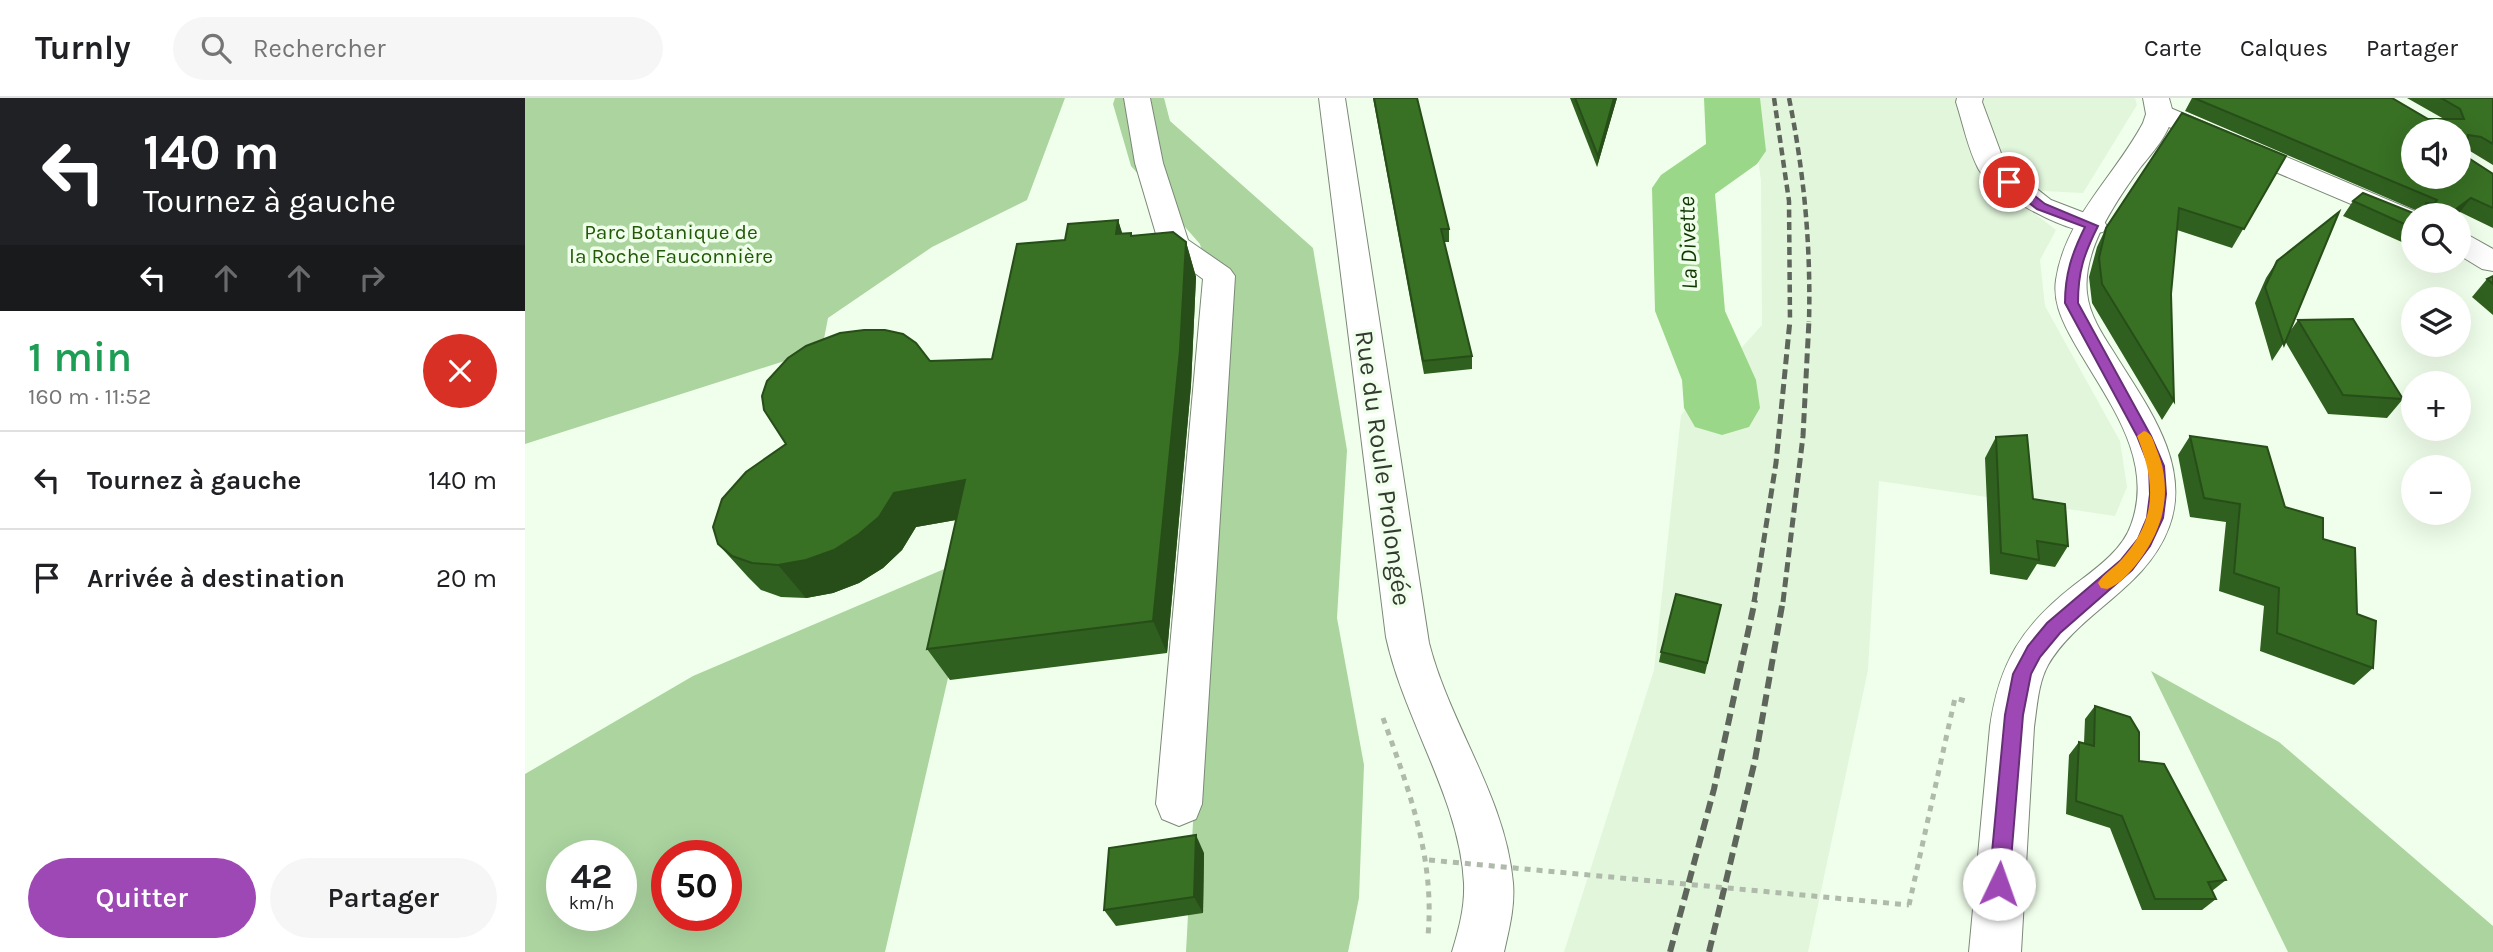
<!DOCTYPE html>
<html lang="fr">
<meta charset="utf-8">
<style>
body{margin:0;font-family:Karla,sans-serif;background:#f6f6f6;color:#202124;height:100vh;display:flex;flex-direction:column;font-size:26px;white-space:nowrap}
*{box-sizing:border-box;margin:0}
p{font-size:23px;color:#757577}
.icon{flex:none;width:38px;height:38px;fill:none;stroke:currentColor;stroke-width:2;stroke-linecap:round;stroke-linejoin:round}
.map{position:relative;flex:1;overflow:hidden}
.drawer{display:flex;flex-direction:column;background:#fff;width:525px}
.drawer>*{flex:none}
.guide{background:#202124;color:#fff;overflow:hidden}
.buttons{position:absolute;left:1876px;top:21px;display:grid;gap:14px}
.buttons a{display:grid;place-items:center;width:70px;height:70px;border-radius:50%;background:#fff;box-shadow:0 7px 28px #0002;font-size:35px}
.speed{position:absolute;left:21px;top:742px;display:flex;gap:14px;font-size:35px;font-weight:700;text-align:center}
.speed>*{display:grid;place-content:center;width:91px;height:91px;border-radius:50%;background:#fff;box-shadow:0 7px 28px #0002;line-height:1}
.speed small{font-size:18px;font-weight:400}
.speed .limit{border:10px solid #d22;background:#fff;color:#111}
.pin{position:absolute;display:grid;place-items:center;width:60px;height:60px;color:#fff;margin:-30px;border:4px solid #fff;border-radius:50%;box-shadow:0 2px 7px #0007}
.me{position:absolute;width:77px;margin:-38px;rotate:3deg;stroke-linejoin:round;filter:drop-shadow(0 0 5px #0008)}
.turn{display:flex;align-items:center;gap:24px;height:147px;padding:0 28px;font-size:32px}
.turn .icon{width:91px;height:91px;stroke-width:2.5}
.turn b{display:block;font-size:49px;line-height:60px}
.lanes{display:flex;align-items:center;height:66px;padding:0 28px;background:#0003;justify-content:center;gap:35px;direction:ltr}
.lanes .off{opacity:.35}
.round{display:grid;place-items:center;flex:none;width:74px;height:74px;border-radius:37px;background:#f6f6f6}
.overview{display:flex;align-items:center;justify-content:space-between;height:119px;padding:0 28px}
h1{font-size:42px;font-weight:600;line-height:52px;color:#1e9e55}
.primary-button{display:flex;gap:14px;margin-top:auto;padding:14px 28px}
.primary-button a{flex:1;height:80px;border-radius:42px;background:#9e48b5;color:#fff;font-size:28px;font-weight:600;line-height:80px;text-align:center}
.primary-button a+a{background:#f6f6f6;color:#202124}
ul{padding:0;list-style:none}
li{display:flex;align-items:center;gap:21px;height:98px;padding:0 28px;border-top:2px solid #e0e0e0}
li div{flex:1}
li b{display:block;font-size:26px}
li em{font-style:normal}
header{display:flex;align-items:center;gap:42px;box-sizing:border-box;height:98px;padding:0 35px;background:#fff;border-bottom:2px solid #e0e0e0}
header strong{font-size:33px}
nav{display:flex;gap:38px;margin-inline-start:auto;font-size:24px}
.search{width:490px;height:63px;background:#f6f6f6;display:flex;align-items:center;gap:18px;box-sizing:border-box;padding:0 24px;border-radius:38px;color:#757577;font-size:26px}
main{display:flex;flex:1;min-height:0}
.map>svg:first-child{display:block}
.built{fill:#e2f6dc}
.green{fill:#abd49f;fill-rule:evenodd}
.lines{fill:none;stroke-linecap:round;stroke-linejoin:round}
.river{fill:#9bd788;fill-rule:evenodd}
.minor-casing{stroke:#7b8877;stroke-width:2}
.major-casing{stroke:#7b8877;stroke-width:2}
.path{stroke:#afbaab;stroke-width:5;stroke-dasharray:6 6;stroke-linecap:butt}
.minor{fill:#fff;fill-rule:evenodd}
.major{fill:#fff;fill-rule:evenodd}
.rail-far2{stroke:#5e665b;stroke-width:4.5;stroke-dasharray:8 4.5;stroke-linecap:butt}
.rail-far1{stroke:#5e665b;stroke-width:5;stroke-dasharray:10 5;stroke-linecap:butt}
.rail{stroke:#5e665b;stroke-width:6;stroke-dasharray:12 6;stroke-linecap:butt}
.path-bridge{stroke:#afbaab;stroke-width:5;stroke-dasharray:6 6;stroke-linecap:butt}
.wall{fill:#30601f}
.shaded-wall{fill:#274e19}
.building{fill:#387024;stroke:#274e19;stroke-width:2;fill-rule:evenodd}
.route{fill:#9e48b5;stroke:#672f76;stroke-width:2}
.slow{fill:#f59e0b}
.labels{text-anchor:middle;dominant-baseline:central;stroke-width:7;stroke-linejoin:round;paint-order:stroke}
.far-park-label{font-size:21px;fill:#215906;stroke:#f0ffeb}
.far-water-label{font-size:23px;font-style:italic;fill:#0f3600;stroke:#f0ffeb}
.street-label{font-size:26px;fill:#343a32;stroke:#f0ffeb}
</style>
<header>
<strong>Turnly</strong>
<div class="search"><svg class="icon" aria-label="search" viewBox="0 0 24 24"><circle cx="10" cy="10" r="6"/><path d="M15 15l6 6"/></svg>Rechercher</div>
<nav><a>Carte</a><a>Calques</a><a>Partager</a></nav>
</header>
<main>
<section class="drawer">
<div class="guide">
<div class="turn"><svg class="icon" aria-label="left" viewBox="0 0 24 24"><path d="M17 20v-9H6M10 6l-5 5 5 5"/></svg><div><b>140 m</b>Tournez à gauche</div></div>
<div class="lanes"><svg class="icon" aria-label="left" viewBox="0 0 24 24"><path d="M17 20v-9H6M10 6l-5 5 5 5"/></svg><svg class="icon off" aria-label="ahead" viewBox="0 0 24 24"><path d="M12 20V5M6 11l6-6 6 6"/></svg><svg class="icon off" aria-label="ahead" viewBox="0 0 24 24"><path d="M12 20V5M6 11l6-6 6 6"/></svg><svg class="icon off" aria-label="right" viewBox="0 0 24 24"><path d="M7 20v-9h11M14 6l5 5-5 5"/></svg></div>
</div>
<div class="overview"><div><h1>1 min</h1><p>160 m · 11:52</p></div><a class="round" style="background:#d93025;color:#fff"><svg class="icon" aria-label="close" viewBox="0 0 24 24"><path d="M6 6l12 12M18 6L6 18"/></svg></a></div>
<ul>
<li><svg class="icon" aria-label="left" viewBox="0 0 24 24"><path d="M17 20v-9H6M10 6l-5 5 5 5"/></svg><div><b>Tournez à gauche</b></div><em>140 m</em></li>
<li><svg class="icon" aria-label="arrive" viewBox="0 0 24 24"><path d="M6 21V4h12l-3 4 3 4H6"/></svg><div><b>Arrivée à destination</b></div><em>20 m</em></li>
</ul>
<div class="primary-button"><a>Quitter</a><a>Partager</a></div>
</section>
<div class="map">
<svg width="1968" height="854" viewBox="0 0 1968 854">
<rect width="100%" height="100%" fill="#f0ffeb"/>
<!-- built -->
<polygon class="built" points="1225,0 1610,0 1612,7 1558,95 1518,93 1496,105 1531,132 1515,162 1520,208 1595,343 1602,389 1590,418 1354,383 1343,572 1283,854 1039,854 1129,572 1156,317 1237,227 1236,83"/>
<!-- green -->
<g class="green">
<polygon points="0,0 540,0 502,102 407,149 303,220 297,251 0,346"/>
<polygon points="590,0 639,0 645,23 788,150 822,352 812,520 839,667 834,800 823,854 661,854 673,632 689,199 675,146 606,68 588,6"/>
<path d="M424,469L446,480L360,854H0V676L168,578ZM37,758H96V817H37ZM142,758H201V817H142Z"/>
<polygon points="1626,573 1754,644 1968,828 1968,854 1763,854"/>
</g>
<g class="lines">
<!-- river -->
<polygon class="river" points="1179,0 1235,0 1241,53 1232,66 1190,96 1200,213 1231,282 1235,310 1224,329 1197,337 1170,329 1159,310 1157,282 1130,213 1127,90 1136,77 1181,46"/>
<defs>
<g id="minor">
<polygon points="599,0 625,0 638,65 663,142 705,171 710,178 677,706 671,721 654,728 637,721 631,706 678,181 638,152 634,146 610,65"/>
<path d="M794,0H820L904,545C925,627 981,700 988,785C990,809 984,831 979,854H927C934,831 940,809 939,785C935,702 879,622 861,539Z"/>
<path d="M1432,0H1458L1457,4L1480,66L1526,102L1578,122L1582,128L1578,134C1549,141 1469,96 1454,72C1443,52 1438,25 1431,4Z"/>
<polygon points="1634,7 1643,9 1899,117 1888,117 1888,131 1878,128 1625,21 1621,15 1625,9"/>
<polygon points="1934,135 1945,138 1968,151 1968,173 1957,171 1934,157"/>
</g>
<path id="major" d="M1618,0H1644C1645,5 1648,11 1647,16C1646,35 1626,56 1615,70C1591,103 1557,153 1562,195C1564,216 1577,236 1588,253C1619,304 1668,365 1644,429C1621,491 1555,513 1523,567C1513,585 1512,609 1509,629L1496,854H1444L1465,629C1474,565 1497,528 1548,488C1569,472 1597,453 1606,427C1632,357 1576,295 1545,237C1536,220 1528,202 1531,182C1540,120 1590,78 1618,25L1621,16Z"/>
</defs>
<!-- minor casing -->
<use href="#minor" class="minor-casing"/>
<!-- major casing -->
<use href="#major" class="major-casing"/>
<!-- path -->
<g class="path">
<path d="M858,620C884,692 910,760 903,838"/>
<polyline points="1384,807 1430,600 1444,604"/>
</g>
<!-- minor -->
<use href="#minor" class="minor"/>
<!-- major -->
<use href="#major" class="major"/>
<!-- rail-far2 -->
<g class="rail-far2">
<polyline points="1249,0 1264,103 1265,224"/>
<path d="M1264,0C1279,74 1286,148 1284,224"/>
</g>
<!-- rail-far1 -->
<g class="rail-far1">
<polyline points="1229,504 1251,365 1265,222"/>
<polyline points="1258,504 1278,338 1284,222"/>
</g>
<!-- rail -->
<g class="rail">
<polyline points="1145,854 1189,691 1230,502"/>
<polyline points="1184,854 1230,662 1258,502"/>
</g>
<!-- path-bridge -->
<polyline class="path-bridge" points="904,762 1384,807"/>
</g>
<!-- wall -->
<g class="wall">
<polygon points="848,0 892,0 924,131 924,144 919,144 947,258 947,271 899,276"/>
<polygon points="1045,0 1092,0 1072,69"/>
<polygon points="1667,0 1867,0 1903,21 1919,21 1882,0 1968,0 1968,67 1945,53 1942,52 1942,59 1968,76 1968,130 1935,114 1930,117 1888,117 1888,149 1818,118 1828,103 1893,117 1895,114 1660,13"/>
<polygon points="1761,58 1707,150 1652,132 1646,196 1649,303 1637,322 1567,205 1564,179 1572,149 1581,130"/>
<polygon points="593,122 597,136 606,135 607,138 661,144 671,179 666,287 642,555 425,582 402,551 431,422 391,429 377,452 358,470 334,485 308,495 281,500 256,499 236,492 223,479 193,446 405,263 467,261 540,142"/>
<polygon points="1752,163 1763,236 1773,222 1878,301 1862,320 1803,316 1760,243 1747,263 1730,205 1741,180"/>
<polygon points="1968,178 1968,217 1947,199 1962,181"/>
<polygon points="1665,338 1760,409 1798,441 1832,516 1848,570 1829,587 1735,553 1739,508 1694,493 1701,424 1665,419 1653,357"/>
<polygon points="1471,339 1508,401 1543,448 1530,469 1512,466 1502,482 1465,476 1460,360"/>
<polygon points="1196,507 1180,576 1134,564 1136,554"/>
<polygon points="1570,608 1614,663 1701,782 1687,793 1691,801 1677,812 1617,812 1585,730 1541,716 1544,657 1554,644 1559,645 1560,621"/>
<polygon points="679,755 678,815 591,828 579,812"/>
</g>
<!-- shaded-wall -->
<g class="shaded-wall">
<polygon points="1089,0 1092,0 1072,69 1073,58"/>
<polygon points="1946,100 1935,114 1930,117 1923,117"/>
<polygon points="593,122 604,156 591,136"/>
<polygon points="661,144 671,179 666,287 642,555 628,523"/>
<polygon points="440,382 459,417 391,429 377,452 358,470 334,485 308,495 281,500 253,467 369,395"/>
<polygon points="671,737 679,755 678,815 669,799"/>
</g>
<!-- building -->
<g class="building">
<polygon points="849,0 892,0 924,131 916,131 947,258 898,263"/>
<polygon points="1050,0 1089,0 1073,58"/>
<path d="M1669,0H1867L1903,21H1939L1935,11L1916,0H1968V46L1956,39L1943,37L1942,59L1968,76V110L1946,100L1923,117H1900H1901V105H1910L1912,102ZM1888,33H1934V79H1888Z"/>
<polygon points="1657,15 1761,58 1719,131 1654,110 1646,196 1649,303 1577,186 1574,160 1581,130"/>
<polygon points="1838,95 1893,117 1888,117 1888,130 1828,103"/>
<polygon points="1814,114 1759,247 1740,189 1752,163"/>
<polygon points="593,122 591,136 606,135 606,138 648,134 661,144 655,252 628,523 402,551 440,382 369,395 354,419 334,436 309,452 281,462 253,467 227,465 207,458 193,446 188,429 197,401 221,374 261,346 239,312 237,298 242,283 263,260 281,248 315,235 339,232 360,232 378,236 391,245 405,263 467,261 492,146 540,142 543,126"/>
<polygon points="1968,178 1968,186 1962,181"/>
<polygon points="1828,221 1878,301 1818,297 1773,222"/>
<polygon points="1502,337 1508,401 1540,406 1543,448 1512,443 1514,462 1476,455 1471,339"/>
<polygon points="1665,338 1742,349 1760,409 1798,420 1798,441 1830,450 1832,516 1851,523 1848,570 1752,535 1754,490 1709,475 1715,406 1679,400"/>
<polygon points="1151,496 1196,507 1182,565 1136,554"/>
<polygon points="1570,608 1605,619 1614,634 1614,663 1639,666 1701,782 1683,784 1691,801 1630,801 1597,718 1551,703 1554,644 1569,648"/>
<polygon points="671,737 669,799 579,812 584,750"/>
</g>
<!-- route -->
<path class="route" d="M1479,81H1488L1520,106L1573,128C1559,156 1553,173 1553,205L1626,338L1639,368L1641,396L1638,420L1625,448L1607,472L1535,535L1515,559L1506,576L1498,617L1484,786L1481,793L1474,795L1467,793L1464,786L1480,617L1488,576L1503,548L1522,525L1596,462L1613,441L1622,420L1625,396L1624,368L1612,338L1540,205C1540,176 1547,155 1560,129L1512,111L1479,86Z"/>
<!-- slow -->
<path class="slow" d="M1619,333C1627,335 1628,342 1631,350C1648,389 1640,429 1614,463C1606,473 1595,487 1582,491L1576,490L1573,485C1579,475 1589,470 1597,461C1632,422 1631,385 1612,338Z"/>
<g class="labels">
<!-- far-park labels -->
<g class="far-park-label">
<text x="146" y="134">Parc Botanique de<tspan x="146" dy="24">la Roche Fauconnière</tspan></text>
</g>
<!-- far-water labels -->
<g class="far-water-label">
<text transform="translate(1163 145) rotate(-92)">La Divette</text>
</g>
<!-- street labels -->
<g class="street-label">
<text transform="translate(858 370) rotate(82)">Rue du Roule Prolongée</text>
</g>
</g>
</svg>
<div class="buttons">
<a><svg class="icon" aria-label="sound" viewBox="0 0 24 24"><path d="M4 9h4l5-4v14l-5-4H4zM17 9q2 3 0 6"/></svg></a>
<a><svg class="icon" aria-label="search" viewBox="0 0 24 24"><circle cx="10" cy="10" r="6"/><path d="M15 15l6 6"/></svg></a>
<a><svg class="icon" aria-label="layers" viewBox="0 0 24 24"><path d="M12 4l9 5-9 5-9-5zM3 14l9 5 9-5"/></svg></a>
<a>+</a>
<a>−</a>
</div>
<div class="speed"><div>42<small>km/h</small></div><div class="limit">50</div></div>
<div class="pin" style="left:1484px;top:84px;background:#d93025"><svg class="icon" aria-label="arrive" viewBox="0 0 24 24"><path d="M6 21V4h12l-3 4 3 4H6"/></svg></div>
<svg class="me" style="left:1474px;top:786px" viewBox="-20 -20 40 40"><circle r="19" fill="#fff"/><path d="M0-13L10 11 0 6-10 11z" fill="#9e48b5"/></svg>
</div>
</main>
